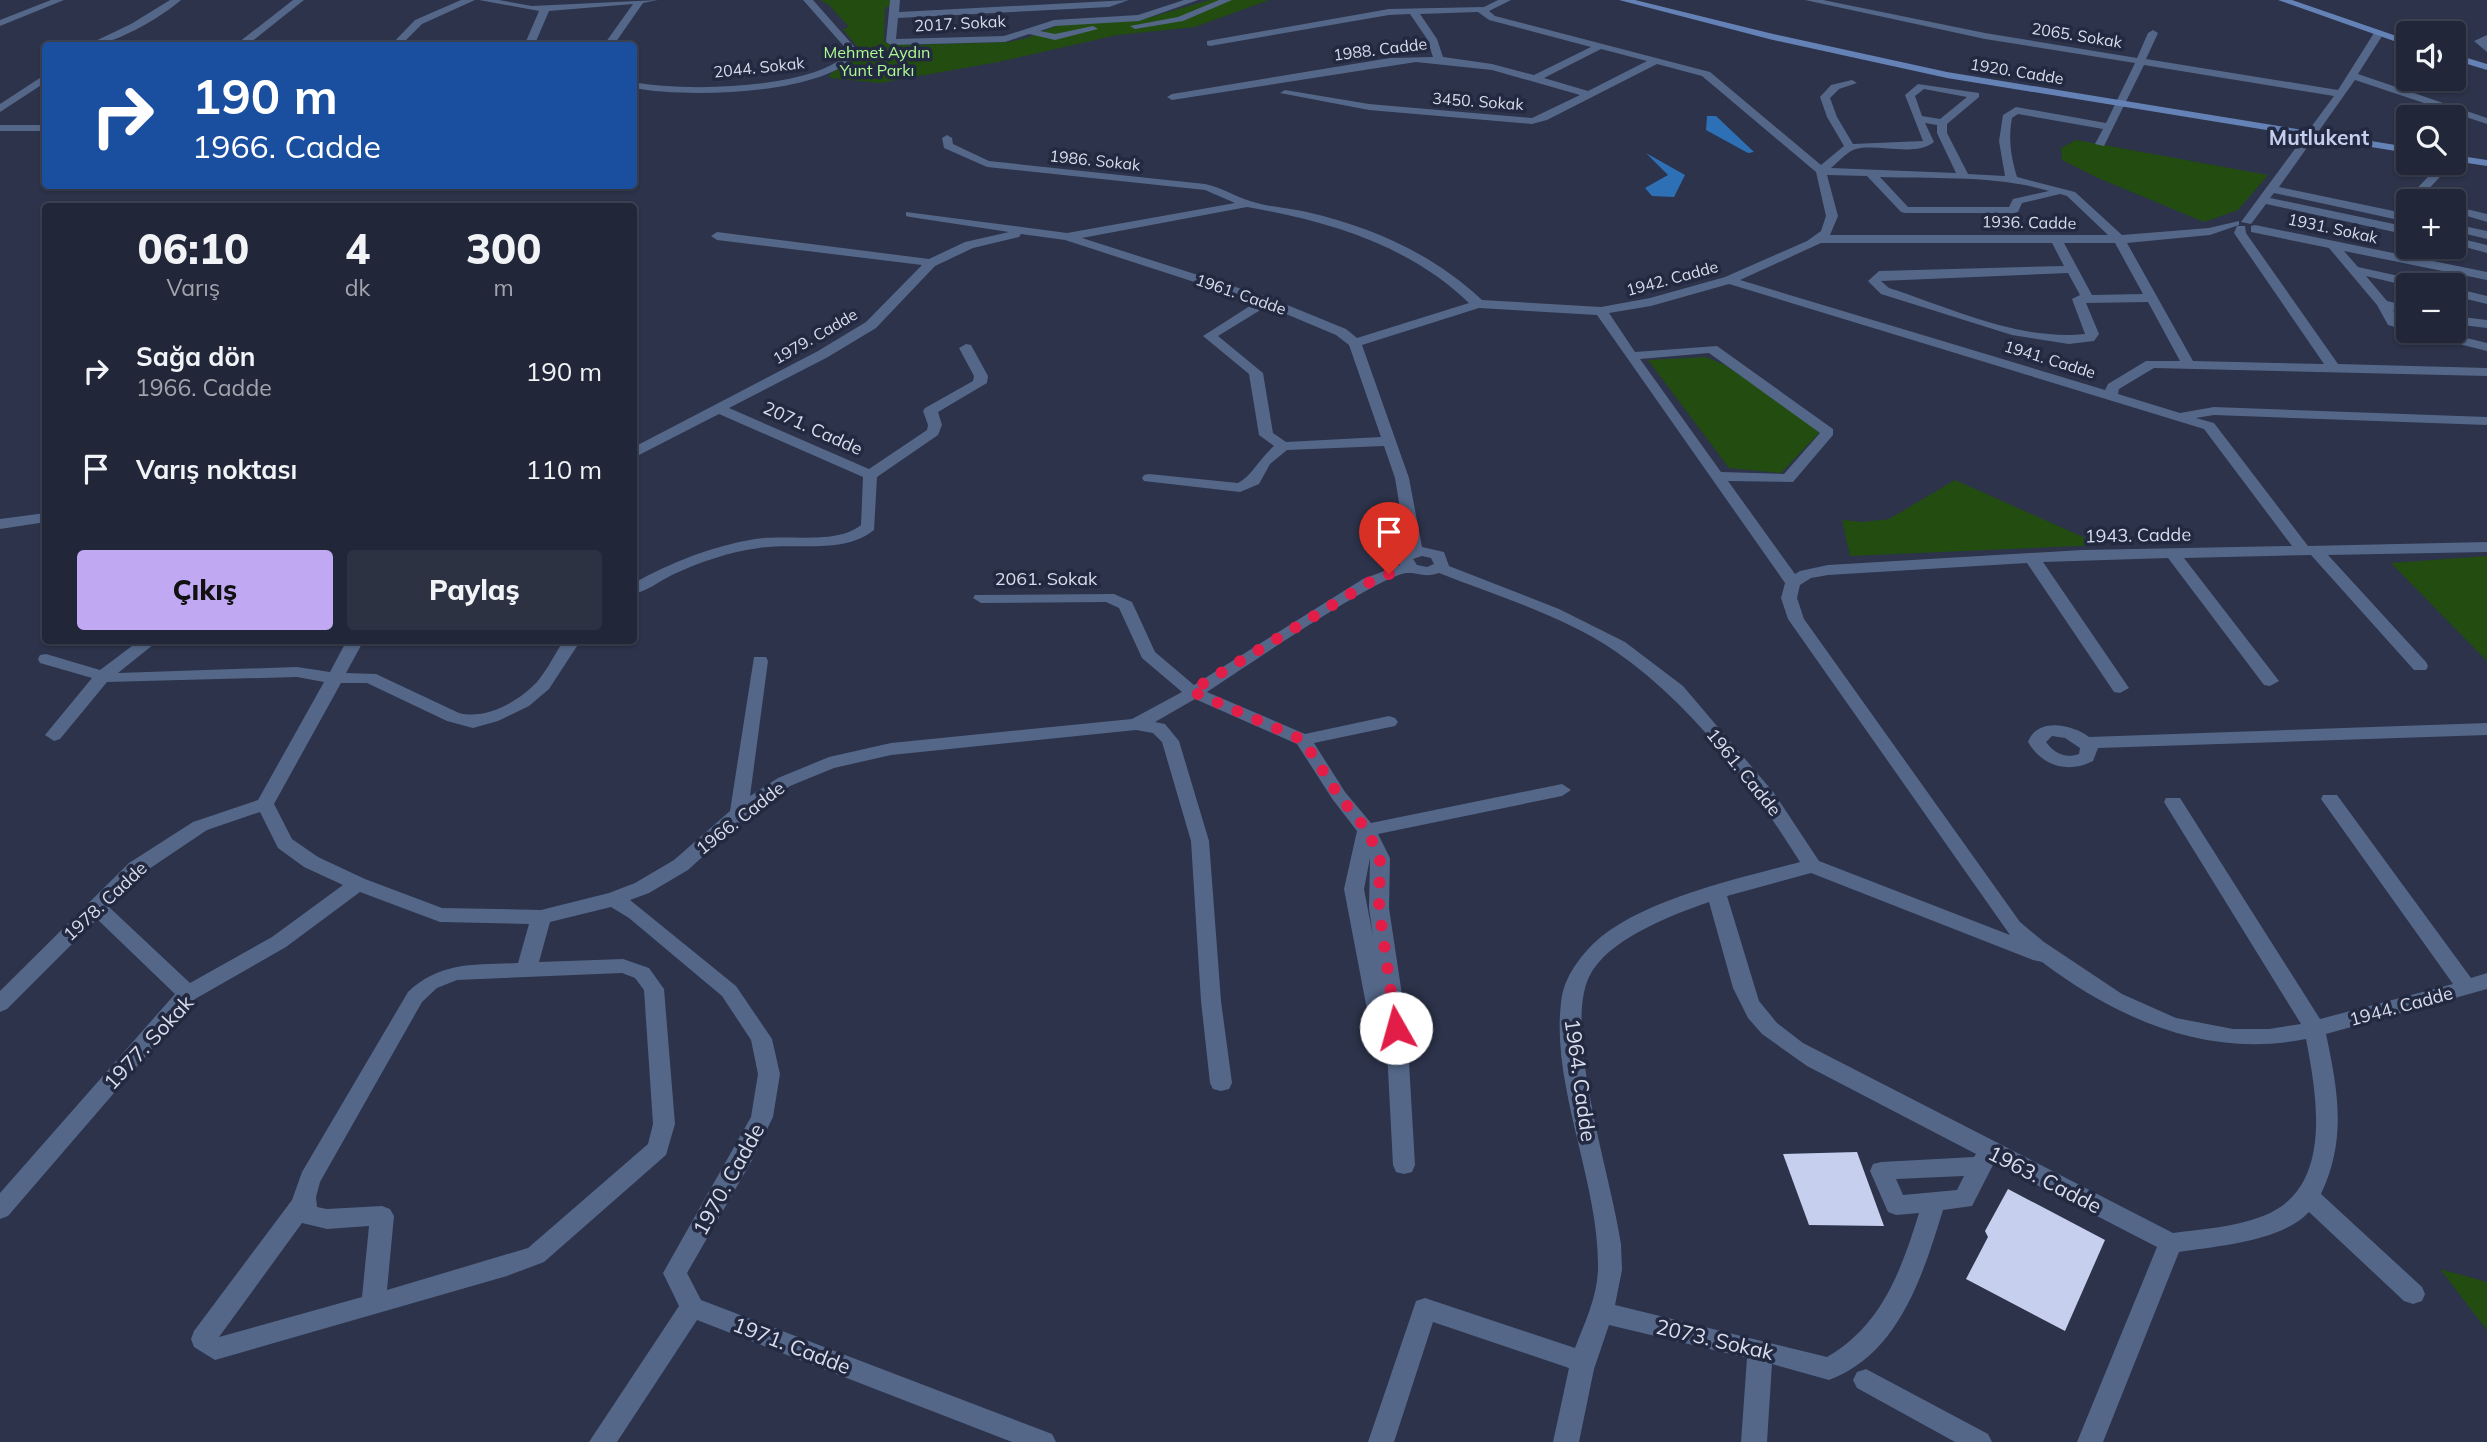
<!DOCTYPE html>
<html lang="tr">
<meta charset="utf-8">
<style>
body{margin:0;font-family:Mulish,sans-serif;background:#2d3243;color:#f1f3f6;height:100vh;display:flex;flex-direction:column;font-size:26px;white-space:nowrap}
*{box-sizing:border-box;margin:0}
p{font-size:23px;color:#a2a5ae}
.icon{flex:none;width:38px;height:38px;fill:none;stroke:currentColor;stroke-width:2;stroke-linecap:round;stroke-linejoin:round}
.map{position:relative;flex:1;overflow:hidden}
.panel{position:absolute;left:42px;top:203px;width:595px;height:441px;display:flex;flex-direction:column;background:#212638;border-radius:7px;box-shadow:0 2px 5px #0004,0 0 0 2px #3e4353}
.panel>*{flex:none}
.guide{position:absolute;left:42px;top:42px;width:595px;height:147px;border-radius:7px;box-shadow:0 2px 5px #0004,0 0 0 2px #3e4353;background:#1a4fa0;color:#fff;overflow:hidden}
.buttons{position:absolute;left:2396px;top:21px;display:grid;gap:14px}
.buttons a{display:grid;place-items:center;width:70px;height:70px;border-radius:7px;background:#212638;box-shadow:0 2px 5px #0004,0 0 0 2px #3e4353;font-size:35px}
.pin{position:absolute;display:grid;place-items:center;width:60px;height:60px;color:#fff;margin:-72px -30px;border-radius:50% 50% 50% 0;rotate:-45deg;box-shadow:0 0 7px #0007}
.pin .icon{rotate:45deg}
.me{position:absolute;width:77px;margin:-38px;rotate:353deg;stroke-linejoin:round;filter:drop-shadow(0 0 5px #0008)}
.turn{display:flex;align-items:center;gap:24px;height:147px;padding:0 35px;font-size:32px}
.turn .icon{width:91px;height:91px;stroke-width:2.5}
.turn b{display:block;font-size:49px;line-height:60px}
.eta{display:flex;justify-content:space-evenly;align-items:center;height:119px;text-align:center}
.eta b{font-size:42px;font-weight:800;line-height:49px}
.action{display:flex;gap:14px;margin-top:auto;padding:14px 35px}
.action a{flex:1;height:80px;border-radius:7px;background:#c1a8f3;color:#111;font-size:28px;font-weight:800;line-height:80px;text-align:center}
.action a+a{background:#2d3243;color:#f1f3f6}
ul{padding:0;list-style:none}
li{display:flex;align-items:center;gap:21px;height:98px;padding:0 35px}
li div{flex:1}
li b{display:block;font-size:26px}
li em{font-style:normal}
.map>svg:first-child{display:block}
.green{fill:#234c11}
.water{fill:#2e70b6}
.building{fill:#c6d0ee}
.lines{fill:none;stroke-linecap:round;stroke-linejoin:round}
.street{fill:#546788;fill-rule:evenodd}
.secondary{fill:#6482b6;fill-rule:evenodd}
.route{stroke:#e11d48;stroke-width:12;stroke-dasharray:0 21.6}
.labels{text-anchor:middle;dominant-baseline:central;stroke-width:7;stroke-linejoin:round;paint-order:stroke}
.far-street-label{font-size:16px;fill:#d8dded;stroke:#222940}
.far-park-label{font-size:16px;fill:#adfb90;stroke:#222940}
.street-label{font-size:18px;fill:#d8dded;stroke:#222940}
.far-district-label{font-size:21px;font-weight:bold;fill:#c5ceec;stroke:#222940}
.near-street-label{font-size:21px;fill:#d8dded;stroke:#222940}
</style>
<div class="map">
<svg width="2487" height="1442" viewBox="0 0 2487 1442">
<rect width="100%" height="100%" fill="#2c334a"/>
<!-- green -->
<g class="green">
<polygon points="820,0 890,0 890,6 885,8 884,42 910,45 1009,42 1027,38 1059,25 1141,20 1210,0 1269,0 1195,27 1117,35 998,62 880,83 831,78 829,75 858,54 858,48 843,29 849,27 829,5"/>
<polygon points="2076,140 2268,175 2238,210 2204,222 2098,178 2062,160 2061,148"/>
<polygon points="1706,357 1725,365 1821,431 1781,473 1729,468 1648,360"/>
<polygon points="1955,480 2101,545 1850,556 1842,520 1863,522 1889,519"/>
<polygon points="2487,556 2487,661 2391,563"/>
<polygon points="2440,1269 2487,1282 2487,1330"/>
</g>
<!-- water -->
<g class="water">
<polygon points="1707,116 1716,116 1754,152 1748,153 1706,130"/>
<polygon points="1646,153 1685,175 1674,197 1652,196 1645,188 1668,175"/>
</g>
<!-- building -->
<g class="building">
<polygon points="1857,1152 1884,1226 1809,1225 1783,1154"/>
<polygon points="2008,1189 2105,1240 2065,1331 1966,1279 1988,1237 1985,1231"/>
</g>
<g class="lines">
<!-- street -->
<g class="street">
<polygon points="51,0 64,0 0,26 0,20"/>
<path d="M170,0H181C160,18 113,46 85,46L131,24Z"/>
<polygon points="293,0 304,0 246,46 234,46"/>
<polygon points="461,0 475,0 422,24 400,46 390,46 415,20"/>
<polygon points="479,0 499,0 532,6 658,0 643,3 613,46 603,46 633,4 549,11 534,46 524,46 539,11"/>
<path d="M803,0H813L859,52C827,96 684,98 634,88V82C682,92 815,90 849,52Z"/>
<polygon points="890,0 900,0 899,12 1129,0 1109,7 898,18 896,39 1004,36 1054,20 1138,15 1184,0 1198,0 1139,21 1055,26 1040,31 1055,34 1093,26 1098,29 1055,40 1029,34 1005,42 891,45 886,42"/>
<polygon points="1219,0 1232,0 1183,21 1135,29 1130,26 1178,17"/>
<path d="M1498,0H1511L1489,11L1495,16L1710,72L1821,165L1844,146L1827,117L1820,97L1831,85L1852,80L1857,83L1839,89L1830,98L1837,117L1853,144L1923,141L1905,95L1918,84L1979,93V97L1947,124V133L1968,174L2005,176L1999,141L2003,115L2016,107L2106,123L2135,63L1985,39L1805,0H1823L1985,33L2137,58L2148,33L2153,30L2158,33L2146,59L2338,90L2374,33L2379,30L2384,33L2358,74L2487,118V124L2355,80L2279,187L2408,214V222L2274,193L2270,198L2408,227V235L2266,204L2251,224L2241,222L2334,96L2144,65L2104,146L2095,144L2103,129L2018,114L2012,118C2008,139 2011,157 2017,177L2075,192L2122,235L2209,228L2239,221V225L2210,235L2127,243L2193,361L2324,364L2234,233L2237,226H2245L2246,233L2338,364L2487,368V376L2154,368L2119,389L2118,394L2180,413L2214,407L2487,417V425L2214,415L2196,418L2214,423L2308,546L2487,542V552L2328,555L2426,662L2428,666L2426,670H2414L2311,555L2184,558L2279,681L2270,686L2264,685L2168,558L2043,562L2129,688L2120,693L2114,692L2027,563L1828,575L1811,578L1800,585L1797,598L1804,619L2020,922L2044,942L2122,994L2176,1018L2233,1029H2269L2301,1024L2164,802L2166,798H2180L2320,1019L2453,984L2321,799L2323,795H2337L2471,978L2487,973V989L2326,1034C2338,1091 2347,1139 2321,1194L2422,1287L2425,1294L2422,1301L2413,1304L2404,1301L2309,1212C2281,1242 2217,1246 2179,1252L2103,1442H2077L2157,1247L1994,1163L1972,1206L1943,1210C1923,1275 1899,1354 1829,1380L1772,1364L1767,1442H1741L1747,1358L1609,1325L1594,1369L1579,1442H1553L1569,1368L1433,1322L1394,1442H1368L1416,1301L1425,1298L1575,1348C1585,1322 1598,1295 1598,1267C1599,1182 1551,1086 1561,1003C1563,980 1577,960 1593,944C1638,900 1740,878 1800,862C1750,783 1693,705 1615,651C1564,616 1497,596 1439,573C1424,578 1421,573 1408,573C1383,572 1238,672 1207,692L1305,734L1389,716L1395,718L1398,722L1395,726L1314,743L1345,792L1371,823L1562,784L1571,790L1562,796L1378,834L1390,858L1389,908L1407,1028L1415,1165L1412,1172L1404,1174L1396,1172L1393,1165L1386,1032L1368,1015L1344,889L1357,831L1333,800L1297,744L1195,699L1155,722L1165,724L1179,741L1209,841L1221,1001L1232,1083L1229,1089L1221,1091L1213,1089L1210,1083L1201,1001L1191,841L1162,742L1153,733L1136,730L891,755L834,768L790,786L746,817L688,870L649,893L630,900L736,986L772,1039L780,1074L773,1117L751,1162L687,1273L701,1300L1052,1434L1056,1442H1012L697,1320L617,1442H589L679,1306L663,1273L751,1117L758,1074L751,1040L722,996L629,918L611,907L550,922L539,962L623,959L649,968L664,989L675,1124L666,1155L544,1262L507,1276L215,1360L194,1347L191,1339L194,1331L292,1200L302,1172L408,992C441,961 475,965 518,963L529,924L440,922L360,892L286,947L195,999L8,1216L0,1219V1193L175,994L97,919L7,1009L0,1012V991L129,863L193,822L258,800L324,682L297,677L107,682L60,739L54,741L45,735L92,678L40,663L38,659L40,655L46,654L100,670L140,640H159L118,673L297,667L330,672L347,640H364L346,673L376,674L459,713C486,720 518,702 537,682C547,670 555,654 564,640H581L549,689L529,706L498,721L473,728L447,721L367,683H341L274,804L292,839L318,857L365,879L442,908L541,910L609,893L635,883L674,860L730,811L754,657H766L768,661L750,796L778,778L829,757L891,743L1132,719L1182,692L1142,658L1119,608L1106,602L981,603L973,598L975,595L1114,594L1132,602L1155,652L1194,685L1363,579L1400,565L1398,556L1407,550L1395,478L1384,446L1287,450L1270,464L1259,484L1240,492L1144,481L1142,478L1144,475L1149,474L1238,483C1252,476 1259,459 1274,446L1259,435L1249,374L1203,336L1256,302L1065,240L1021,234L1019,237L973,248L935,266L876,328L828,357L729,408L869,469L927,430L928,425L923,411L925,408L973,381L974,376L959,348L966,344L971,345L988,376L987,383L938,412L942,425L938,435L877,477L874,530C843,555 796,542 759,548C729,552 700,562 672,575C660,581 647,591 634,594V583C672,562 712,546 755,539C787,534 837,545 861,525L863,477L719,414L639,455L634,456V447L818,351L866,322L922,265L717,240L711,236L717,232L929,259L965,242L1009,232L910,217L906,216V212L1067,233L1235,203L1205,190L987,167L944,148L942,138L947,135L952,138L953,144L989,161L1205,184C1221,187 1234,196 1250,201C1268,207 1289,208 1307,212C1372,227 1433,254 1482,300L1601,307L1650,298L1725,277L1807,241L1821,231L1826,216L1816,172L1702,76L1657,64L1547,120L1532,124L1369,110L1280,93L1285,90L1369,104L1532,118L1580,95L1492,70L1416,62L1172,100L1167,97L1172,94L1390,58L1433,57L1427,39L1410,14L1389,15L1210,46L1207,45V41L1389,9L1484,7ZM1478,12L1489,20L1591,47L1534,75L1492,64L1443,57L1437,39L1420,14ZM1601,49L1647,61L1588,91L1544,78ZM1924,89L1967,97L1940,119L1922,116L1915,96ZM1925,123L1937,125V133L1956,173L1831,168C1837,163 1846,153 1853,150C1874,142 1914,158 1934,142ZM1827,175L1867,176L1901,212L1905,213H2014L2018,212L2022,203L2060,194L2067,196L2108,235H1830L1838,216ZM1880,177C1935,179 1995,175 2049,191L2013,199L2009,207H1908ZM1247,207C1328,221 1409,245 1469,303L1357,338L1346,329L1270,298L1082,238ZM1821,243H2052L2064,266L1879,271L1868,281L1881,294L2012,335L2069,344L2094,341L2099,334L2086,303L2148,302L2180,361H2146L2108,384L2105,390L1740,280ZM2064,243H2115L2143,294L2092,295ZM2068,273L2080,295L2072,299L2085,334C2019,341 1951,308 1889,288L1881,281ZM1729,284L2204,429L2292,546L2082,550L1828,565L1800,571L1795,574L1728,481L1793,482L1833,435V429L1717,346L1635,352L1609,313L1651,306ZM1267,306L1336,335L1349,345L1381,437L1286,442L1273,433L1263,373L1218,336ZM1479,308L1597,315L1785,583L1781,598L1788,619L2010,935L1819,861L1774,793L1683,686L1625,642L1559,609L1449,566L1444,552L1422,547L1409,478L1362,345ZM1709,353L1820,433L1784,474L1721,472L1640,359ZM1422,556L1431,558L1434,564L1427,567L1417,565L1413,559ZM260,812L278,848L304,867L343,885L272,937L190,983L109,907L143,873L207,830ZM1370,858L1369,908L1373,936L1364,889ZM1811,873L2033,960L2042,962C2119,1020 2209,1059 2306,1039C2317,1097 2334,1189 2263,1216C2235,1227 2203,1229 2173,1233L1803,1043L1777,1023L1759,1001L1727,896ZM1709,902L1733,988L1748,1018L1762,1034L1807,1066L1976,1154L1974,1157L1881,1162L1873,1164L1870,1171L1888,1212L1896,1215L1919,1213C1901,1271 1882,1325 1827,1357L1615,1305L1622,1270L1621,1244C1612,1179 1563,1032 1589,977C1607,939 1672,915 1709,902ZM622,973L635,978L644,990L653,1124L648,1144L528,1248L387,1290L394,1216L390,1209L382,1206L327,1209L317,1207L316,1197L320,1182L422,1002L437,988L457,980ZM1964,1176L1957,1190L1903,1195L1896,1179ZM302,1223L327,1229L369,1226L362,1297L219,1337Z"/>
<polygon points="2487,35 2487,52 2474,41"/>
<polygon points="46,74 46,82 0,112 0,104"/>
<rect x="0" y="125" width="46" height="6"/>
<polygon points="2441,163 2453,163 2421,197 2427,201 2409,201 2409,197"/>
<polygon points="2454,206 2487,214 2487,222 2454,212"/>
<polygon points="2454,224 2487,231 2487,239 2454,231"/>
<polygon points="2255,225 2487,272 2487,280 2344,251 2358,267 2426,282 2428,285 2408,286 2366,276 2387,301 2408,306 2408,314 2393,310 2398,319 2408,323 2408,331 2388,325 2377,305 2329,248 2251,232 2251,226"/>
<polygon points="2454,237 2487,245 2487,253 2454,244"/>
<polygon points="2454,288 2487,296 2487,304 2454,296"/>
<polygon points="2454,316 2487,320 2487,328 2454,324"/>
<polygon points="2418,331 2438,331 2487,343 2487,351 2419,334"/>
<polygon points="46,513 46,522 0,529 0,519"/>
<path d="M2487,723V735L2098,748L2093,761C2068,774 2042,766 2028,742C2037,717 2072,724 2089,737ZM2052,736L2065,738L2080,748L2079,754C2065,759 2054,753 2046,742Z"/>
<polygon points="1866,1369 1988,1434 1992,1442 1955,1442 1857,1388 1853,1380 1857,1372"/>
</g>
<!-- secondary -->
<g class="secondary">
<polygon points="1619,0 1635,0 1769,33 1947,72 2408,147 2408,153 1947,78 1769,39"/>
<polygon points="2278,0 2292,0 2408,40 2408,46"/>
<polygon points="2454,54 2487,64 2487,70 2454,60"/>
<polygon points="2454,155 2487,160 2487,166 2454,161"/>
</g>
</g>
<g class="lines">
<!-- route -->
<polyline class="route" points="1389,574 1370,582 1191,691 1303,740 1339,796 1367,830 1380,858 1379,908 1396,1028"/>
</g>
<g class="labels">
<!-- far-street labels -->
<g class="far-street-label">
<text transform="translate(960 23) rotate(-3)">2017. Sokak</text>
<text transform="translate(2077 35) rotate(9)">2065. Sokak</text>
<text transform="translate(1380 49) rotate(-7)">1988. Cadde</text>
<text transform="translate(759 67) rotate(-6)">2044. Sokak</text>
<text transform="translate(2017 71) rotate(9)">1920. Cadde</text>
<text transform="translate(1478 101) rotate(4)">3450. Sokak</text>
<text transform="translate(1095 160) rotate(6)">1986. Sokak</text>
<text transform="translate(2029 222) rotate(1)">1936. Cadde</text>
<text transform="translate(2333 228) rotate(12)">1931. Sokak</text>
<text transform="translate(1672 278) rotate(-15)">1942. Cadde</text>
<text transform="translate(1241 294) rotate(19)">1961. Cadde</text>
<text transform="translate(815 336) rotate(-30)">1979. Cadde</text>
<text transform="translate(2050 359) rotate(17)">1941. Cadde</text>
</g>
<!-- far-park labels -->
<g class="far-park-label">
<text x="877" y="52">Mehmet Aydın<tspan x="877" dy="18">Yunt Parkı</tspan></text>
</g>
<!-- street labels -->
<g class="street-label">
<text transform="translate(813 428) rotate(24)">2071. Cadde</text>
<text transform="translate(2138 535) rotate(-1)">1943. Cadde</text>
<text x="1046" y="578">2061. Sokak</text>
<text transform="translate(1744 772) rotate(51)">1961. Cadde</text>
<text transform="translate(740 818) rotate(-38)">1966. Cadde</text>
<text transform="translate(105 901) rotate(-43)">1978. Cadde</text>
<text transform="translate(2401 1006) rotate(-15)">1944. Cadde</text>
</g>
<!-- far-district labels -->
<g class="far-district-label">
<text x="2319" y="137">Mutlukent</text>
</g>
<!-- near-street labels -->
<g class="near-street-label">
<text transform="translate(148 1042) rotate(-47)">1977. Sokak</text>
<text transform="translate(1581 1080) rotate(82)">1964. Cadde</text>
<text transform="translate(728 1179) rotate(-61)">1970. Cadde</text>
<text transform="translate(2045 1179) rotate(27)">1963. Cadde</text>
<text transform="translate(1715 1339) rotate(13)">2073. Sokak</text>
<text transform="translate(792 1345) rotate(21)">1971. Cadde</text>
</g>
</g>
</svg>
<div class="buttons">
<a><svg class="icon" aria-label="sound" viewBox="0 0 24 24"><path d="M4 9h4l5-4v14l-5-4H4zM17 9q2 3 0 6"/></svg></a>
<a><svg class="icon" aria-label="search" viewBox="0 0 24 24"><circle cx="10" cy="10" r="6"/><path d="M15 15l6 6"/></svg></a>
<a>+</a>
<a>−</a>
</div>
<div class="pin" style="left:1389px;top:574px;background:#d93025"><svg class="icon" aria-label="arrive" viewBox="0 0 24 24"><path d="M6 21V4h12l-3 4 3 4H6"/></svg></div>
<svg class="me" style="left:1396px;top:1028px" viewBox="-20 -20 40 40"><circle r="19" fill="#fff"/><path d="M0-13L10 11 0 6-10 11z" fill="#e11d48"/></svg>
<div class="guide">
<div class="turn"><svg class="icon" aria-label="right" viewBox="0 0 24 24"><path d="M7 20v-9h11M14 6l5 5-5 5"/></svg><div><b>190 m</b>1966. Cadde</div></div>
</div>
<section class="panel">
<div class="eta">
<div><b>06:10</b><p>Varış</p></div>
<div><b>4</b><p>dk</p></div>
<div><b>300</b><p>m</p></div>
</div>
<ul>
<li><svg class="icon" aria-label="right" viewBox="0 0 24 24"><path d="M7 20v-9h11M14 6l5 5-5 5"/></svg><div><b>Sağa dön</b><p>1966. Cadde</p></div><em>190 m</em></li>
<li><svg class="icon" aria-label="arrive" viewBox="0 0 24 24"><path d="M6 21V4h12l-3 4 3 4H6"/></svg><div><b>Varış noktası</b></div><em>110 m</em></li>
</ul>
<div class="action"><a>Çıkış</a><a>Paylaş</a></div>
</section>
</div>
